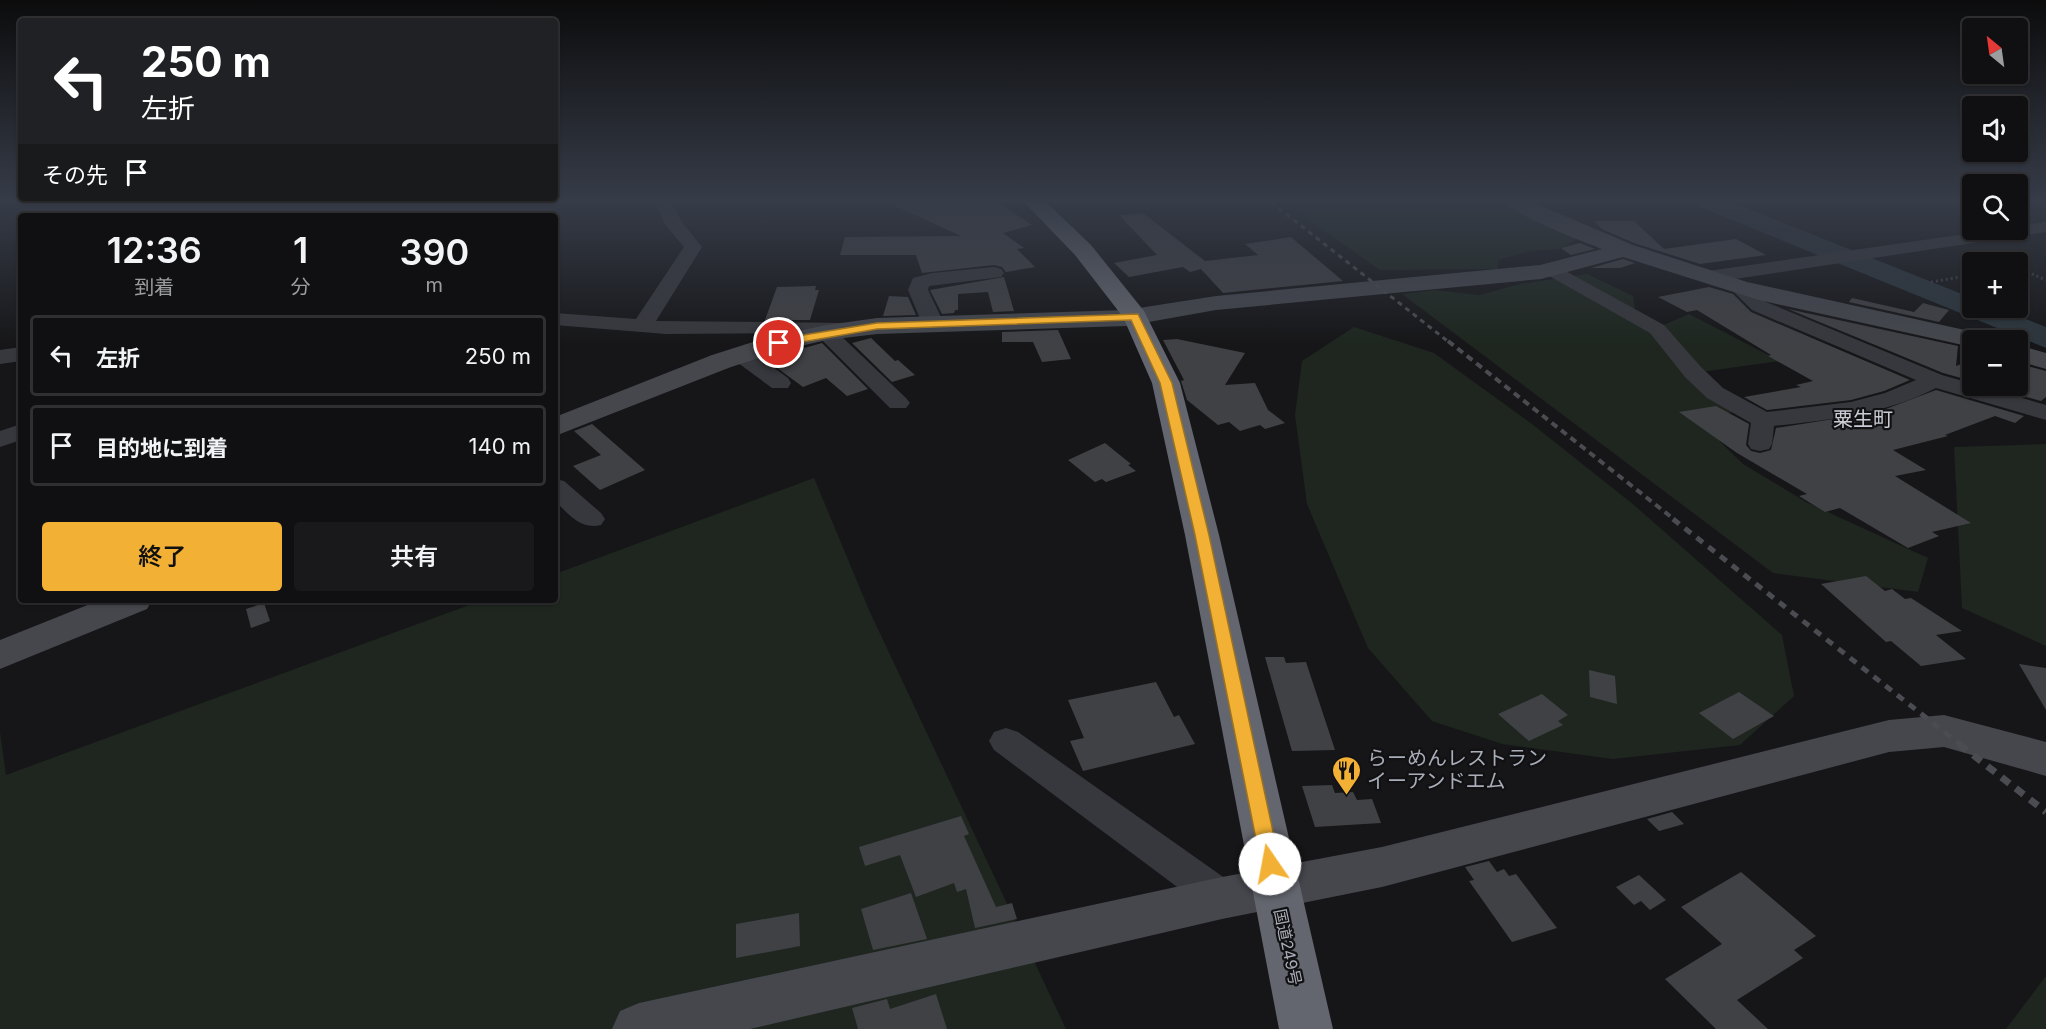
<!DOCTYPE html>
<html lang="ja">
<meta charset="utf-8">
<style>
body{margin:0;font-family:Inter,"Noto Sans JP",sans-serif;background:#19191b;color:#f1f3f6;height:100vh;display:flex;flex-direction:column;font-size:22px;white-space:nowrap}
*{box-sizing:border-box;margin:0}
p{font-size:20px;color:#9c9d9f}
.icon{flex:none;width:33px;height:33px;fill:none;stroke:currentColor;stroke-width:2;stroke-linecap:round;stroke-linejoin:round}
.map{position:relative;flex:1;overflow:hidden}
.sheet{position:absolute;left:18px;top:213px;width:540px;height:390px;display:flex;flex-direction:column;background:#101012;border-radius:6px;box-shadow:0 2px 4px #0004,0 0 0 2px #303032}
.sheet>*{flex:none}
.top-card{position:absolute;left:18px;top:18px;width:540px;height:183px;border-radius:6px;box-shadow:0 2px 4px #0004,0 0 0 2px #303032;background:#202124;color:#fff;overflow:hidden}
.needle{width:39px;rotate:331deg}
.buttons{position:absolute;left:1962px;top:18px;display:grid;gap:12px}
.buttons a{display:grid;place-items:center;width:66px;height:66px;border-radius:6px;background:#101012;box-shadow:0 2px 4px #0004,0 0 0 2px #303032;font-size:30px}
.pin{position:absolute;display:grid;place-items:center;width:51px;height:51px;color:#fff;margin:-26px;border:3px solid #fff;border-radius:50%;box-shadow:0 2px 6px #0007}
.me{position:absolute;width:66px;margin:-33px;rotate:348deg;stroke-linejoin:round;filter:drop-shadow(0 0 4px #0008)}
.turn{display:flex;align-items:center;gap:21px;height:126px;padding:0 24px;font-size:27px}
.turn .icon{width:78px;height:78px;stroke-width:2.5}
.turn b{display:block;font-size:42px;line-height:51px}
.then{display:flex;align-items:center;height:57px;padding:0 24px;background:#0003;gap:12px;font-size:22px}
.eta{display:flex;justify-content:space-evenly;align-items:center;height:102px;text-align:center}
.eta b{font-size:36px;font-weight:600;line-height:42px}
.button{display:flex;gap:12px;margin-top:auto;padding:12px 24px}
.button a{flex:1;height:69px;border-radius:6px;background:#f2b134;color:#111;font-size:24px;font-weight:600;line-height:69px;text-align:center}
.button a+a{background:#19191b;color:#f1f3f6}
ul{padding:0;list-style:none}
li{display:flex;align-items:center;gap:18px;height:81px;margin:0 12px 9px;padding:0 12px;border:3px solid #303032;border-radius:6px}
li div{flex:1}
li b{display:block;font-size:22px}
li em{font-style:normal}
.map>svg:first-child{display:block}
.green{fill:#1e261f}
.lines{fill:none;stroke-linecap:round;stroke-linejoin:round}
.river{fill:#2c353c;fill-rule:evenodd}
.building{fill:#404145}
.path{stroke:#3d3f44;stroke-width:3;stroke-dasharray:2 3;stroke-linecap:butt}
.street{fill:#37383d;fill-rule:evenodd}
.secondary{fill:#45474d;fill-rule:evenodd}
.highway{fill:#63666e;fill-rule:evenodd}
.rail-far3{stroke:#4a4c52;stroke-width:3;stroke-dasharray:5 4.5;stroke-linecap:butt}
.rail-far2{stroke:#4a4c52;stroke-width:4;stroke-dasharray:7 5;stroke-linecap:butt}
.rail-far1{stroke:#4a4c52;stroke-width:5;stroke-dasharray:8 7;stroke-linecap:butt}
.rail{stroke:#4a4c52;stroke-width:7;stroke-dasharray:10 8;stroke-linecap:butt}
.route{fill:#f2b134;stroke:#9d7322;stroke-width:1.5}
.labels{text-anchor:middle;dominant-baseline:central;stroke-width:4.5;stroke-linejoin:round;paint-order:stroke}
.street-label{font-size:16px;fill:#a8adb8;stroke:#111113}
.quarter-label{font-size:20px;fill:#c9ccd4;stroke:#111113}
.near-poi-label{font-size:20px;fill:#a8adb8;stroke:#111113;text-anchor:start}
</style>
<div class="map">
<svg width="2046" height="1029" viewBox="0 0 2046 1029">
<rect width="100%" height="100%" fill="#161618"/>
<!-- green -->
<g class="green">
<polygon points="1284,202 1516,202 1581,237 1559,249 1530,251 1498,260 1498,269 1380,270"/>
<polygon points="1587,274 1633,296 1636,316 1659,327 1689,314 1780,361 1701,372 1734,412 1697,419 1743,464 1806,502 1928,558 1918,592 1773,573 1402,294 1435,290 1479,295 1520,284"/>
<polygon points="1354,327 1434,353 1532,424 1634,505 1782,635 1794,696 1740,745 1613,759 1502,744 1432,721 1368,648 1307,504 1295,415 1302,361"/>
<polygon points="2046,444 2046,646 1962,608 1954,447"/>
<polygon points="814,478 869,610 1066,1029 0,1029 0,732 6,775 483,600 555,600 555,574"/>
<polygon points="2046,976 2046,1029 2006,1029"/>
</g>
<g class="lines">
<!-- river -->
<polygon class="river" points="1696,202 1731,202 1972,298 1972,308 1998,308 2046,327 2046,348 1700,207"/>
</g>
<!-- building -->
<g class="building">
<polygon points="887,202 998,202 1032,225 1003,233 1024,248 1017,249 1035,267 1006,272 1002,267 994,265 922,273 916,255 840,255 845,237 961,236"/>
<polygon points="1143,213 1205,261 1258,255 1245,244 1291,237 1343,281 1223,293 1201,269 1190,272 1183,267 1129,277 1114,263 1157,255 1119,215"/>
<polygon points="1594,221 1634,221 1664,249 1736,239 1766,255 1700,264 1634,243 1602,229"/>
<polygon points="1580,243 1595,249 1571,255 1561,248"/>
<polygon points="1623,259 1635,263 1620,268 1591,268"/>
<polygon points="1004,277 1014,311 993,312 988,292 958,294 958,310 955,310 954,313 942,314 930,290"/>
<polygon points="816,286 815,290 819,290 810,320 765,320 777,287"/>
<polygon points="1709,287 1733,294 1751,312 1910,380 1884,391 1851,400 1767,410 1744,397 1801,387 1796,385 1813,381 1768,356 1771,355 1697,310 1687,312 1658,297"/>
<polygon points="889,296 908,297 916,315 883,316"/>
<polygon points="1852,298 1914,312 1923,303 1949,310 1939,322 1849,302"/>
<polygon points="1788,309 1958,346 1956,366 1972,360 1972,381 1943,373"/>
<polygon points="1058,330 1071,359 1042,362 1033,342 1002,342 1002,332"/>
<polygon points="871,338 895,361 898,360 915,375 892,382 852,343"/>
<polygon points="1177,339 1245,353 1225,385 1255,383 1268,410 1285,423 1265,429 1260,425 1240,431 1229,422 1218,425 1187,400 1181,381 1184,380 1163,340"/>
<polygon points="822,343 868,389 847,396 826,378 803,387 765,359"/>
<polygon points="2023,365 2046,371 2046,397 2041,401 1987,386 2018,386 2018,367"/>
<polygon points="1936,390 2024,416 2015,423 1995,416 1945,435 1948,436 1893,450 1926,470 1895,476 1971,523 1932,532 1939,536 1908,548 1840,508 1825,512 1799,496 1807,494 1737,453 1679,412 1716,406 1749,424 1746,445 1751,451 1760,453 1771,450 1776,428 1878,412"/>
<polygon points="592,424 645,470 600,490 573,466 601,455 574,431"/>
<polygon points="1105,443 1131,464 1128,465 1136,471 1106,482 1102,479 1095,482 1068,460"/>
<polygon points="1866,576 1885,591 1892,589 1905,599 1911,598 1962,631 1936,635 1966,659 1921,666 1891,641 1886,642 1821,584"/>
<polygon points="264,603 270,621 251,628 246,609"/>
<polygon points="1265,657 1284,657 1286,663 1306,662 1335,750 1292,751"/>
<polygon points="2019,664 2046,668 2046,710"/>
<polygon points="1589,670 1615,676 1617,704 1590,697"/>
<polygon points="1156,682 1174,717 1179,715 1195,744 1083,771 1070,741 1084,738 1068,700"/>
<polygon points="1739,692 1774,716 1733,739 1699,713"/>
<polygon points="1542,694 1568,715 1558,721 1563,725 1529,741 1498,714"/>
<polygon points="1332,785 1335,793 1353,792 1357,800 1372,799 1381,823 1315,827 1302,786"/>
<polygon points="1672,812 1684,824 1659,831 1647,819"/>
<polygon points="961,816 969,834 964,836 996,907 1012,903 1017,919 975,928 966,889 957,892 954,883 916,897 900,855 865,866 859,847"/>
<polygon points="1489,861 1497,872 1504,869 1509,876 1516,874 1557,928 1512,942 1469,881 1474,880 1465,867"/>
<polygon points="1741,872 1816,936 1794,950 1803,958 1737,1000 1768,1029 1716,1029 1665,979 1722,944 1681,907"/>
<polygon points="1639,875 1666,900 1650,910 1641,901 1634,905 1616,887"/>
<polygon points="911,893 927,939 873,950 861,909"/>
<polygon points="799,913 800,946 736,958 736,924"/>
<polygon points="936,994 947,1029 858,1029 852,1008 887,999 890,1009"/>
</g>
<g class="lines">
<!-- path -->
<g class="path">
<polyline points="1981,253 2005,262"/>
<polyline points="2018,268 2046,280"/>
<polyline points="1931,282 1972,275"/>
</g>
<!-- street -->
<g class="street">
<polygon points="655,202 671,202 682,222 702,247 656,321 849,323 855,330 851,334 840,335 906,398 910,403 906,408 890,408 815,333 666,334 555,325 555,313 636,319 684,247 665,224"/>
<polygon points="2046,222 2046,232 1708,283 1698,277 1708,271 1993,230 2018,230 2018,226"/>
<path d="M1551,263L1664,325L1701,367L1723,388L1767,412L1851,402L1885,393L1916,380L1752,310L1729,287L1739,281L1746,283L1766,302L1942,375L2046,405V420L1936,388C1886,414 1830,420 1774,426L1772,444L1769,449L1760,451L1751,449L1748,444L1751,423L1707,398L1685,377L1650,333L1544,273L1541,269Z"/>
<polygon points="994,267 1001,269 1004,273 1001,277 929,286 928,290 940,315 941,324 938,328 924,328 908,290 913,278 932,273"/>
<polygon points="21,347 21,361 0,364 0,350"/>
<polygon points="742,348 750,350 788,378 791,383 788,388 772,388 734,360 731,355 734,350"/>
<polygon points="21,424 21,440 0,447 0,431"/>
<path d="M555,479L564,481L601,513L605,519L601,525C580,530 569,514 555,501Z"/>
<polygon points="1006,728 1018,732 1236,886 1242,898 1236,910 1222,915 1208,910 994,750 989,741 994,732"/>
</g>
<!-- secondary -->
<g class="secondary">
<path d="M1506,202H1532L1633,245L1747,282L1983,334L1987,340H1972V347L1759,300L1623,257L1541,279L1216,310L1126,326L877,334L827,340L787,349L731,367L555,436V417L712,355L769,337L827,325L877,318L1126,310L1216,296L1540,265L1602,249C1584,242 1513,215 1506,202Z"/>
<polygon points="2018,345 2046,353 2046,369 2018,361"/>
<polygon points="100,600 152,600 147,609 0,669 0,640"/>
<polygon points="1944,715 2046,742 2046,776 1944,747 1889,752 1382,887 1222,919 750,1029 612,1029 620,1011 639,1003 1222,877 1382,847 1889,720"/>
</g>
<!-- highway -->
<polygon class="highway" points="1024,202 1046,202 1091,245 1144,311 1180,383 1219,535 1333,1029 1279,1029 1185,535 1152,383 1123,317 1075,255"/>
<!-- rail-far3 -->
<polyline class="rail-far3" points="1271,202 1450,343"/>
<!-- rail-far2 -->
<polyline class="rail-far2" points="1448,341 1675,520"/>
<!-- rail-far1 -->
<polyline class="rail-far1" points="1673,519 1961,745"/>
<!-- rail -->
<polyline class="rail" points="1959,744 2046,812"/>
</g>
<!-- sky -->
<linearGradient id="sky" x2="0" y2="1"><stop stop-color="#0c0c0d"/><stop offset="0.58" stop-color="#363c48"/><stop offset="1" stop-color="#363c48" stop-opacity="0"/></linearGradient>
<rect width="2046" height="346" fill="url(#sky)"/>
<!-- route -->
<polygon class="route" points="1138,314 1172,383 1209,535 1280,864 1277,870 1270,872 1263,870 1261,864 1195,535 1160,383 1131,320 877,329 779,346 773,343 779,339 877,323"/>
<!-- icons -->
<defs>
<symbol id="restaurant-pin" viewBox="-11 -11 22 30"><path d="M0 17L-7.5 6A9.5 9.5 0 1 1 7.5 6Z" fill="#f2b134" stroke="#111113"/><path d="M-5-6h1v4h1v-4h1v4h1v-4h1v5L-1.5 .5V6h-2V.5L-5-1ZM5-6V6H3V1.5H1.5Q1.5-4 5-6Z" fill="#111"/></symbol>
</defs>
<g fill-rule="evenodd">
<use href="#restaurant-pin" x="1330" y="754" width="33" height="45"/>
</g>
<g class="labels">
<!-- street labels -->
<g class="street-label">
<text transform="translate(1288 947) rotate(78)">国道249号</text>
</g>
<!-- quarter labels -->
<g class="quarter-label">
<text x="1863" y="419">粟生町</text>
</g>
<!-- near-poi labels -->
<g class="near-poi-label">
<text x="1367" y="758">らーめんレストラン<tspan x="1367" dy="23">イーアンドエム</tspan></text>
</g>
</g>
</svg>
<div class="buttons">
<a><svg class="needle" viewBox="-14 -14 28 28"><path d="M0-13l5 13h-10z" fill="#e53935"/><path d="M0 13l5-13h-10z" fill="#9c9d9f"/></svg></a>
<a><svg class="icon" aria-label="sound" viewBox="0 0 24 24"><path d="M4 9h4l5-4v14l-5-4H4zM17 9q2 3 0 6"/></svg></a>
<a><svg class="icon" aria-label="search" viewBox="0 0 24 24"><circle cx="10" cy="10" r="6"/><path d="M15 15l6 6"/></svg></a>
<a>+</a>
<a>−</a>
</div>
<div class="pin" style="left:779px;top:343px;background:#d93025"><svg class="icon" aria-label="arrive" viewBox="0 0 24 24"><path d="M6 21V4h12l-3 4 3 4H6"/></svg></div>
<svg class="me" style="left:1270px;top:864px" viewBox="-20 -20 40 40"><circle r="19" fill="#fff"/><path d="M0-13L10 11 0 6-10 11z" fill="#f2b134"/></svg>
<div class="top-card">
<div class="turn"><svg class="icon" aria-label="left" viewBox="0 0 24 24"><path d="M17 20v-9H6M10 6l-5 5 5 5"/></svg><div><b>250 m</b>左折</div></div>
<div class="then">その先<svg class="icon" aria-label="arrive" viewBox="0 0 24 24"><path d="M6 21V4h12l-3 4 3 4H6"/></svg></div>
</div>
<section class="sheet">
<div class="eta">
<div><b>12:36</b><p>到着</p></div>
<div><b>1</b><p>分</p></div>
<div><b>390</b><p>m</p></div>
</div>
<ul>
<li><svg class="icon" aria-label="left" viewBox="0 0 24 24"><path d="M17 20v-9H6M10 6l-5 5 5 5"/></svg><div><b>左折</b></div><em>250 m</em></li>
<li><svg class="icon" aria-label="arrive" viewBox="0 0 24 24"><path d="M6 21V4h12l-3 4 3 4H6"/></svg><div><b>目的地に到着</b></div><em>140 m</em></li>
</ul>
<div class="button"><a>終了</a><a>共有</a></div>
</section>
</div>
